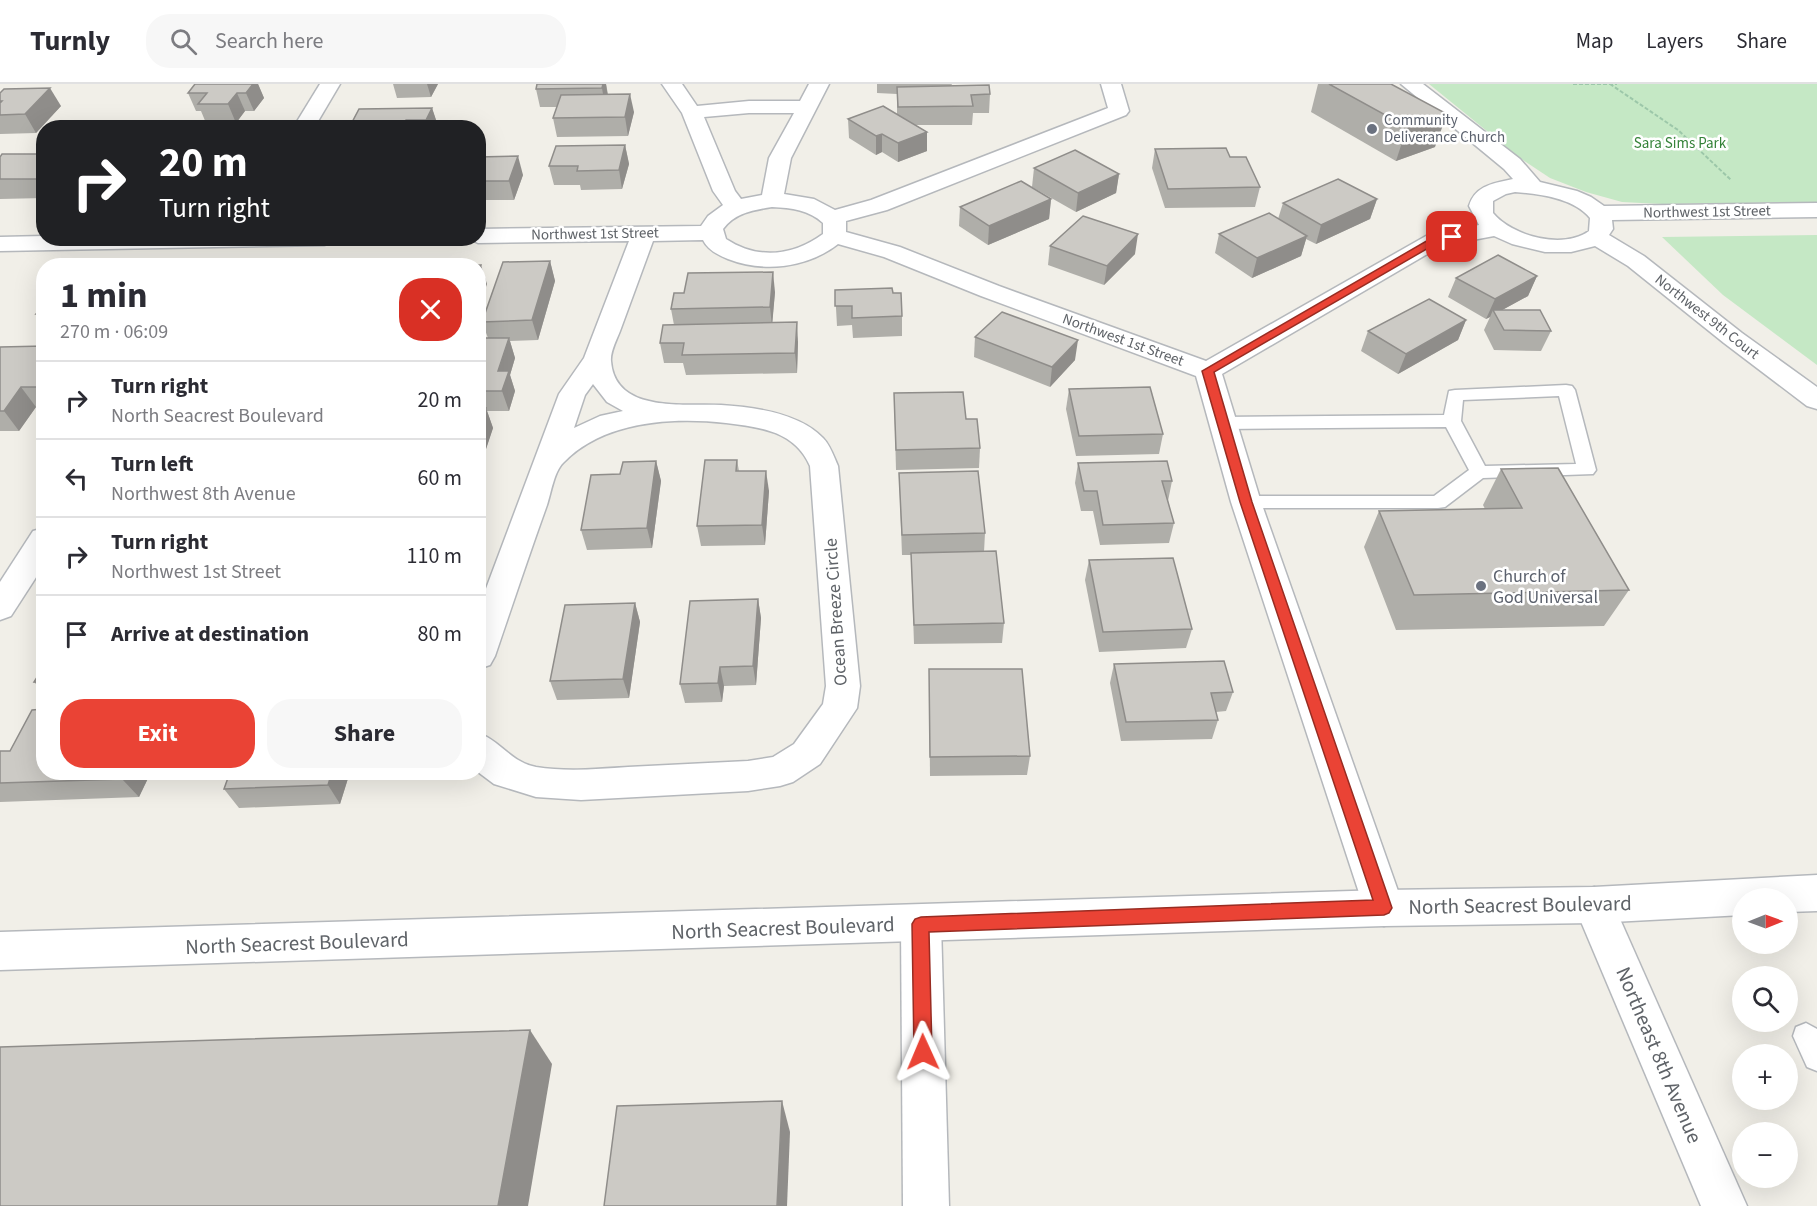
<!DOCTYPE html>
<meta charset="utf-8">
<style>
body{margin:0;font-family:"Source Sans 3",sans-serif;background:#f7f7f7;color:#2b2b33;height:100vh;display:flex;flex-direction:column;font-size:22px;white-space:nowrap}
*{box-sizing:border-box;margin:0}
p{font-size:20px;color:#7c7c81}
.icon{flex:none;width:33px;height:33px;fill:none;stroke:currentColor;stroke-width:2;stroke-linecap:round;stroke-linejoin:round}
.map{position:relative;flex:1;overflow:hidden}
.details{position:absolute;left:36px;top:174px;width:450px;height:522px;display:flex;flex-direction:column;background:#fff;border-radius:24px;box-shadow:0 6px 24px #0002}
.details>*{flex:none}
.hud{position:absolute;left:36px;top:36px;width:450px;height:126px;border-radius:24px;box-shadow:0 6px 24px #0002;background:#202124;color:#fff;overflow:hidden}
.needle{width:39px;rotate:89deg}
.buttons{position:absolute;left:1732px;top:804px;display:grid;gap:12px}
.buttons a{display:grid;place-items:center;width:66px;height:66px;border-radius:50%;background:#fff;box-shadow:0 6px 24px #0002;font-size:30px}
.pin{position:absolute;display:grid;place-items:center;width:51px;height:51px;color:#fff;margin:-26px;border-radius:12px;box-shadow:0 3px 9px #0006}
.me{position:absolute;width:66px;margin:-33px;rotate:359deg;stroke-linejoin:round;filter:drop-shadow(0 0 4px #0008)}
.turn{display:flex;align-items:center;gap:21px;height:126px;padding:0 24px;font-size:27px}
.turn .icon{width:78px;height:78px;stroke-width:2.5}
.turn b{display:block;font-size:42px;line-height:51px}
.round{display:grid;place-items:center;flex:none;width:63px;height:63px;border-radius:24px;background:#f7f7f7}
.headline{display:flex;align-items:center;justify-content:space-between;height:102px;padding:0 24px}
h1{font-size:36px;font-weight:700;line-height:45px}
.action{display:flex;gap:12px;margin-top:auto;padding:12px 24px}
.action a{flex:1;height:69px;border-radius:24px;background:#ea4335;color:#fff;font-size:24px;font-weight:700;line-height:69px;text-align:center}
.action a+a{background:#f7f7f7;color:#2b2b33}
ul{padding:0;list-style:none}
li{display:flex;align-items:center;gap:18px;height:78px;padding:0 24px;border-top:2px solid #e1e1e2}
li div{flex:1}
li b{display:block;font-size:22px}
li em{font-style:normal}
header{display:flex;align-items:center;gap:36px;box-sizing:border-box;height:84px;padding:0 30px;background:#fff;border-bottom:2px solid #e1e1e2}
header strong{font-size:28px}
nav{display:flex;gap:33px;margin-inline-start:auto;font-size:21px}
.search{width:420px;height:54px;background:#f7f7f7;display:flex;align-items:center;gap:15px;box-sizing:border-box;padding:0 21px;border-radius:24px;color:#7c7c81;font-size:22px}
.map>svg:first-child{display:block}
.green{fill:#c5e8c5}
.lines{fill:none;stroke-linecap:round;stroke-linejoin:round}
.service-casing{stroke:#b5b8bc;stroke-width:3}
.minor-casing{stroke:#b5b8bc;stroke-width:3}
.tertiary-casing{stroke:#b5b8bc;stroke-width:3}
.path{stroke:#9cc7a9;stroke-width:2;stroke-dasharray:4 2;stroke-linecap:butt}
.service{fill:#fff;fill-rule:evenodd}
.minor{fill:#fff;fill-rule:evenodd}
.tertiary{fill:#fff;fill-rule:evenodd}
.wall{fill:#afaea9}
.shaded-wall{fill:#8f8d8a}
.building{fill:#cccac5;stroke:#8f8d8a;stroke-width:1.5}
.route{fill:#ea4335;stroke:#982c22;stroke-width:1.5}
.worship-dot{fill:#6b7280;stroke:#fff;stroke-width:2}
.labels{text-anchor:middle;dominant-baseline:central;stroke-width:5;stroke-linejoin:round;paint-order:stroke}
.far-worship-label{font-size:15px;fill:#5b616d;stroke:#fff;text-anchor:start}
.far-park-label{font-size:15px;fill:#348238;stroke:#fff}
.far-street-label{font-size:15px;fill:#5f6368;stroke:#fff}
.worship-label{font-size:18px;fill:#5b616d;stroke:#fff;text-anchor:start}
.street-label{font-size:18px;fill:#5f6368;stroke:#fff}
.near-street-label{font-size:21px;fill:#5f6368;stroke:#fff}
</style>
<header>
<strong>Turnly</strong>
<div class="search"><svg class="icon" aria-label="search" viewBox="0 0 24 24"><circle cx="10" cy="10" r="6"/><path d="M15 15l6 6"/></svg>Search here</div>
<nav><a>Map</a><a>Layers</a><a>Share</a></nav>
</header>
<div class="map">
<svg width="1817" height="1122" viewBox="0 0 1817 1122">
<rect width="100%" height="100%" fill="#f1efe8"/>
<!-- green -->
<g class="green">
<polygon points="1429,0 1817,0 1817,118 1662,120 1622,118 1586,108 1550,94 1520,74"/>
<polygon points="1817,151 1817,281 1723,211 1662,153"/>
</g>
<g class="lines">
<defs>
<g id="service">
<path d="M1566,301L1572,302L1575,306L1596,386L1593,390L1483,394L1445,423L1438,424H1246L1239,423L1237,418L1239,413L1246,412H1434L1469,386L1446,343L1223,345L1217,343L1214,339L1217,335L1223,333L1444,331L1449,307L1455,306ZM1559,312L1576,380L1485,382L1461,337L1463,316Z"/>
<polygon points="1806,939 1817,945 1817,987 1807,983 1793,952 1796,943"/>
</g>
<g id="minor">
<polygon points="320,0 340,0 314,44 293,44"/>
<path d="M662,0H682L697,22L749,17H800L809,0H829L791,74L784,110L814,115L835,126L871,116L1108,24L1101,0H1121L1129,27L1126,31L887,126L846,137V148L900,163L999,202L1206,277L1426,152L1479,141L1469,122C1475,101 1495,99 1513,95L1504,85L1401,0H1423L1520,75L1540,98L1577,107L1591,113L1604,122L1817,119V133L1612,136L1613,145L1609,151L1644,172L1742,249L1817,303V325L1807,322L1724,259L1628,182L1595,162L1571,168H1545L1512,160L1494,152L1441,162L1222,290L1261,418L1404,824L1398,837L1384,842L1370,837L1364,824L1231,418L1196,292L981,212L884,173L838,160C807,184 764,189 728,175C718,171 708,166 703,156L653,157C642,187 631,217 620,247C617,255 610,268 611,277C615,330 685,319 721,321C754,323 799,329 823,354C830,361 834,373 838,382L860,602L857,624L820,680L793,698L780,702L748,707L581,716L536,713L494,700L478,688V649C500,656 510,678 536,683C566,688 598,685 628,683C668,681 708,679 748,677L773,673L794,660L823,620L826,602L810,382C795,347 760,343 726,339C672,333 603,337 563,379C554,388 551,409 547,421C529,471 512,522 495,572L490,581L478,585V526L559,310L584,274L629,157L478,159L468,154H478V145L701,142L708,132L723,121L713,107L682,29ZM749,29H794L769,74L762,111L741,115L735,107L704,33ZM1515,108C1539,110 1574,114 1590,134L1589,147C1563,166 1512,152 1493,129V117L1506,110ZM772,123C792,124 809,126 823,139V150C793,172 758,176 726,155L723,145C735,129 753,126 772,123ZM593,300L607,318L623,327L600,332L574,344L585,311Z"/>
<polygon points="44,152 44,154 335,154 332,159 324,161 0,167 0,153"/>
<polygon points="44,444 44,481 11,532 0,536 0,498 33,447"/>
<polygon points="1594,803 1608,808 1747,1122 1701,1122 1574,821 1580,808"/>
<polygon points="921,822 935,827 941,840 949,1122 903,1122 901,840 907,827"/>
</g>
<polygon id="tertiary" points="1817,791 1817,827 1788,828 1788,814 1743,814 1743,831 1594,839 1384,842 0,886 0,848 1384,806 1594,803"/>
</defs>
<!-- service casing -->
<use href="#service" class="service-casing"/>
<!-- minor casing -->
<use href="#minor" class="minor-casing"/>
<!-- tertiary casing -->
<use href="#tertiary" class="tertiary-casing"/>
<!-- path -->
<g class="path">
<polyline points="1573,0 1617,0"/>
<polyline points="1610,0 1678,46 1731,96"/>
</g>
<!-- service -->
<use href="#service" class="service"/>
<!-- minor -->
<use href="#minor" class="minor"/>
<!-- tertiary -->
<use href="#tertiary" class="tertiary"/>
</g>
<!-- wall -->
<g class="wall">
<polygon points="195,0 258,0 264,14 254,27 245,27 236,39 206,39 201,27 196,27 188,9"/>
<polygon points="393,0 438,0 431,13 397,14"/>
<polygon points="537,0 606,0 608,10 634,28 628,52 557,53 553,34 557,23 540,23 536,5"/>
<polygon points="877,0 952,0 951,2 990,10 989,29 973,29 972,41 916,41 927,48 927,67 898,78 882,68 876,71 849,54 848,35 897,31 897,10 877,9"/>
<polygon points="1318,0 1391,0 1435,63 1396,77 1311,28"/>
<polygon points="0,9 61,22 36,49 0,50"/>
<polygon points="432,24 438,42 437,44 349,44"/>
<polygon points="625,61 629,80 622,105 581,106 580,101 554,101 549,82"/>
<polygon points="1155,65 1230,73 1260,103 1255,123 1165,124 1152,84"/>
<polygon points="44,70 44,114 0,115 0,73"/>
<polygon points="478,73 523,91 514,116 485,116 483,110 478,110"/>
<polygon points="1034,84 1119,90 1116,109 1076,128 1032,103"/>
<polygon points="1051,115 1049,135 988,161 959,142 960,123"/>
<polygon points="1377,115 1370,135 1316,160 1306,155 1301,172 1252,194 1215,169 1219,150 1278,135 1283,119"/>
<polygon points="1050,162 1135,170 1104,201 1048,181"/>
<polygon points="550,177 555,197 538,256 510,257 515,274 510,291 515,307 509,327 487,327 493,344 478,389 478,254 488,254 482,238"/>
<polygon points="1537,192 1528,212 1502,226 1551,247 1541,267 1494,266 1484,246 1490,233 1486,235 1448,213 1456,194"/>
<polygon points="835,206 893,209 902,232 902,252 853,254 852,241 837,242"/>
<polygon points="775,208 772,239 798,258 797,289 686,291 683,279 664,279 660,259 674,241 671,225"/>
<polygon points="44,221 44,240 36,230"/>
<polygon points="1466,236 1458,256 1398,290 1361,267 1368,247"/>
<polygon points="975,253 1075,276 1050,303 974,273"/>
<polygon points="44,262 44,323 36,323 19,347 0,347 0,263"/>
<polygon points="1069,305 1163,350 1159,370 1076,372 1066,325"/>
<polygon points="894,309 966,335 980,364 979,384 896,386"/>
<polygon points="737,376 739,387 769,407 765,461 701,462 697,442"/>
<polygon points="656,377 661,397 652,464 587,466 581,446 620,390"/>
<polygon points="1078,379 1172,397 1168,417 1174,439 1169,459 1100,461 1093,427 1081,427 1075,399"/>
<polygon points="1501,385 1629,506 1604,542 1396,546 1364,463 1379,427 1485,425 1483,421"/>
<polygon points="899,389 985,449 984,468 1004,539 1002,559 914,560 911,471 902,471"/>
<polygon points="1089,476 1192,545 1186,564 1099,568 1085,496"/>
<polygon points="758,515 761,534 756,601 724,602 722,618 685,619 680,600"/>
<polygon points="635,519 640,538 629,614 557,616 550,597"/>
<polygon points="1114,580 1233,608 1226,627 1216,628 1218,636 1212,655 1121,657 1110,599"/>
<polygon points="44,582 44,608 34,598"/>
<polygon points="929,585 1030,672 1027,691 930,692"/>
<polygon points="0,667 151,688 139,713 0,718"/>
<polygon points="350,688 340,720 239,724 224,705"/>
</g>
<!-- shaded-wall -->
<g class="shaded-wall">
<polygon points="253,0 258,0 264,14 254,27 246,9"/>
<polygon points="427,0 438,0 431,13"/>
<polygon points="599,0 606,0 608,14 605,22 602,4"/>
<polygon points="50,4 61,22 36,49 25,30"/>
<polygon points="237,9 245,27 236,39 228,20"/>
<polygon points="630,10 634,28 628,52 625,33"/>
<polygon points="432,24 438,42 437,44 429,44 426,36"/>
<polygon points="1447,30 1435,63 1396,77 1407,43"/>
<polygon points="406,36 408,44 402,44"/>
<polygon points="927,48 927,67 898,78 898,59"/>
<polygon points="882,50 882,68 876,71 876,52"/>
<polygon points="625,61 629,80 622,105 619,86"/>
<polygon points="518,72 523,91 514,116 509,97"/>
<polygon points="1119,90 1116,109 1076,128 1078,109"/>
<polygon points="1051,115 1049,135 988,161 989,142"/>
<polygon points="1377,115 1370,135 1316,160 1321,141"/>
<polygon points="1138,150 1135,170 1104,201 1107,182"/>
<polygon points="1307,152 1301,172 1252,194 1257,174"/>
<polygon points="550,177 555,197 538,256 532,236"/>
<polygon points="481,181 487,200 478,226 478,188"/>
<polygon points="773,188 775,208 772,243 770,223"/>
<polygon points="1537,192 1528,212 1495,230 1493,226 1490,233 1486,235 1495,215"/>
<polygon points="1466,236 1458,256 1398,290 1406,270"/>
<polygon points="797,238 798,258 797,289 795,269"/>
<polygon points="509,254 515,274 510,291 515,307 509,327 502,307 498,287"/>
<polygon points="1078,256 1075,276 1050,303 1052,283"/>
<polygon points="44,295 44,311 38,303"/>
<polygon points="21,303 36,323 19,347 4,327"/>
<polygon points="486,324 493,344 478,389 478,346"/>
<polygon points="656,377 661,397 652,464 647,444"/>
<polygon points="766,387 769,407 765,461 762,441"/>
<polygon points="758,515 761,534 756,601 753,582"/>
<polygon points="635,519 640,538 629,614 623,595"/>
<polygon points="720,583 724,602 722,618 718,599"/>
<polygon points="125,688 151,688 139,713 122,695"/>
<polygon points="332,688 350,688 340,720 328,701"/>
<polygon points="530,946 552,980 528,1122 498,1122"/>
<polygon points="782,1017 790,1048 787,1122 777,1122"/>
</g>
<!-- building -->
<g class="building">
<polygon points="195,0 253,0 246,9 237,9 228,20 198,20 207,9 188,9"/>
<polygon points="537,0 603,0 602,4 536,5"/>
<polygon points="1329,0 1391,0 1447,30 1407,43"/>
<polygon points="989,1 990,10 971,11 973,22 898,23 897,3"/>
<polygon points="50,4 25,30 0,31 0,19 2,17 0,17 0,9 4,5"/>
<polygon points="630,10 625,33 553,34 561,11"/>
<polygon points="883,22 927,48 898,59 882,50 876,52 848,35"/>
<polygon points="432,24 426,36 406,36 402,44 349,44 359,25"/>
<polygon points="625,61 619,86 577,87 578,82 549,82 556,62"/>
<polygon points="1226,64 1230,73 1246,73 1260,103 1168,105 1155,65"/>
<polygon points="1075,66 1119,90 1078,109 1034,84"/>
<polygon points="2,70 44,70 44,95 0,95 0,73"/>
<polygon points="518,72 509,97 479,97 482,90 478,90 478,73"/>
<polygon points="1338,95 1377,115 1321,141 1283,119"/>
<polygon points="1021,97 1051,115 989,142 960,123"/>
<polygon points="1269,129 1307,152 1257,174 1219,150"/>
<polygon points="1083,132 1138,150 1107,182 1050,162"/>
<polygon points="1498,171 1537,192 1495,215 1456,194"/>
<polygon points="550,177 532,236 482,238 503,178"/>
<polygon points="481,181 478,188 478,182 430,182"/>
<polygon points="773,188 770,223 671,225 674,209 684,209 688,189"/>
<polygon points="892,204 893,209 901,209 902,232 852,234 852,222 835,222 835,206"/>
<polygon points="1429,215 1466,236 1406,270 1368,247"/>
<polygon points="44,221 44,230 36,230"/>
<polygon points="1493,226 1540,226 1551,247 1504,246"/>
<polygon points="1002,228 1078,256 1052,283 975,253"/>
<polygon points="797,238 795,269 682,271 684,259 660,259 663,241"/>
<polygon points="478,254 509,254 498,287 509,287 502,307 478,307"/>
<polygon points="44,262 44,295 38,303 21,303 4,327 0,327 0,263"/>
<polygon points="1150,303 1163,350 1079,352 1069,305"/>
<polygon points="963,308 966,335 977,335 980,364 896,366 894,309"/>
<polygon points="478,324 486,324 478,346"/>
<polygon points="705,376 737,376 736,387 766,387 762,441 697,442"/>
<polygon points="656,377 647,444 581,446 591,391 620,390 623,378"/>
<polygon points="1167,377 1172,397 1162,397 1174,439 1103,441 1097,407 1084,407 1078,379"/>
<polygon points="1558,384 1629,506 1414,511 1379,427 1522,424 1501,385"/>
<polygon points="978,387 985,449 902,451 899,389"/>
<polygon points="996,467 1004,539 914,541 911,469"/>
<polygon points="1173,474 1192,545 1103,548 1089,476"/>
<polygon points="758,515 753,582 720,583 718,599 680,600 690,517"/>
<polygon points="635,519 623,595 550,597 565,521"/>
<polygon points="1224,577 1233,608 1211,609 1218,636 1126,638 1114,580"/>
<polygon points="44,582 44,598 34,598"/>
<polygon points="929,585 1022,585 1030,672 930,673"/>
<polygon points="44,625 44,688 125,688 122,695 0,699 0,667 10,667 32,626"/>
<polygon points="230,688 332,688 328,701 224,705"/>
<polygon points="530,946 498,1122 0,1122 0,963"/>
<polygon points="782,1017 777,1122 604,1122 617,1022"/>
</g>
<!-- route -->
<polygon class="route" points="1452,150 1456,151 1456,155 1437,159 1214,288 1252,418 1392,824 1389,829 1384,831 929,848 932,968 929,974 923,977 917,974 914,968 912,840 915,835 921,833 1373,816 1240,418 1202,287 1430,155"/>
<!-- markers -->
<g class="worship-dot">
<circle cx="1372" cy="45" r="6"/>
<circle cx="1481" cy="502" r="6"/>
</g>
<g class="labels">
<!-- far-worship labels -->
<g class="far-worship-label">
<text x="1384" y="36">Community<tspan x="1384" dy="17">Deliverance Church</tspan></text>
</g>
<!-- far-park labels -->
<g class="far-park-label">
<text x="1680" y="59">Sara Sims Park</text>
</g>
<!-- far-street labels -->
<g class="far-street-label">
<text transform="translate(1707 128) rotate(-1)">Northwest 1st Street</text>
<text transform="translate(595 150) rotate(-1)">Northwest 1st Street</text>
<text transform="translate(1707 233) rotate(38)">Northwest 9th Court</text>
<text transform="translate(1123 256) rotate(20)">Northwest 1st Street</text>
</g>
<!-- worship labels -->
<g class="worship-label">
<text x="1493" y="492">Church of<tspan x="1493" dy="21">God Universal</tspan></text>
</g>
<!-- street labels -->
<g class="street-label">
<text transform="translate(836 528) rotate(-94)">Ocean Breeze Circle</text>
</g>
<!-- near-street labels -->
<g class="near-street-label">
<text transform="translate(1520 821) rotate(-1)">North Seacrest Boulevard</text>
<text transform="translate(783 844) rotate(-2)">North Seacrest Boulevard</text>
<text transform="translate(297 859) rotate(-2)">North Seacrest Boulevard</text>
<text transform="translate(1659 971) rotate(67)">Northeast 8th Avenue</text>
</g>
</g>
</svg>
<div class="buttons">
<a><svg class="needle" viewBox="-14 -14 28 28"><path d="M0-13l5 13h-10z" fill="#e53935"/><path d="M0 13l5-13h-10z" fill="#7c7c81"/></svg></a>
<a><svg class="icon" aria-label="search" viewBox="0 0 24 24"><circle cx="10" cy="10" r="6"/><path d="M15 15l6 6"/></svg></a>
<a>+</a>
<a>−</a>
</div>
<div class="pin" style="left:1452px;top:153px;background:#d93025"><svg class="icon" aria-label="arrive" viewBox="0 0 24 24"><path d="M6 21V4h12l-3 4 3 4H6"/></svg></div>
<svg class="me" style="left:923px;top:968px" viewBox="-20 -20 40 40"><path d="M0-17L14 15 0 8-14 15z" fill="#ea4335" stroke="#fff" stroke-width="4"/></svg>
<div class="hud">
<div class="turn"><svg class="icon" aria-label="right" viewBox="0 0 24 24"><path d="M7 20v-9h11M14 6l5 5-5 5"/></svg><div><b>20 m</b>Turn right</div></div>
</div>
<section class="details">
<div class="headline"><div><h1>1 min</h1><p>270 m · 06:09</p></div><a class="round" style="background:#d93025;color:#fff"><svg class="icon" aria-label="close" viewBox="0 0 24 24"><path d="M6 6l12 12M18 6L6 18"/></svg></a></div>
<ul>
<li><svg class="icon" aria-label="right" viewBox="0 0 24 24"><path d="M7 20v-9h11M14 6l5 5-5 5"/></svg><div><b>Turn right</b><p>North Seacrest Boulevard</p></div><em>20 m</em></li>
<li><svg class="icon" aria-label="left" viewBox="0 0 24 24"><path d="M17 20v-9H6M10 6l-5 5 5 5"/></svg><div><b>Turn left</b><p>Northwest 8th Avenue</p></div><em>60 m</em></li>
<li><svg class="icon" aria-label="right" viewBox="0 0 24 24"><path d="M7 20v-9h11M14 6l5 5-5 5"/></svg><div><b>Turn right</b><p>Northwest 1st Street</p></div><em>110 m</em></li>
<li><svg class="icon" aria-label="arrive" viewBox="0 0 24 24"><path d="M6 21V4h12l-3 4 3 4H6"/></svg><div><b>Arrive at destination</b></div><em>80 m</em></li>
</ul>
<div class="action"><a>Exit</a><a>Share</a></div>
</section>
</div>
